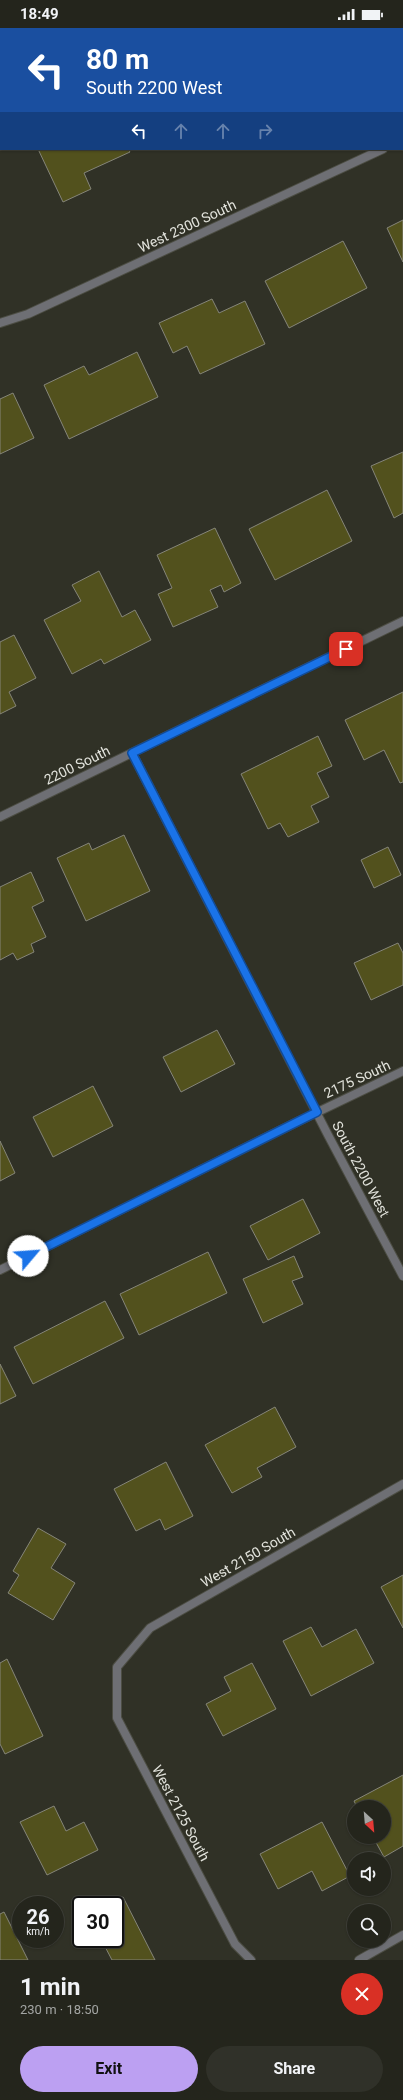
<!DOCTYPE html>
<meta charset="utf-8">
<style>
body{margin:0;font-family:Roboto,sans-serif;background:#303129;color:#f1f3f6;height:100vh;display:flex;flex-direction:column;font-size:15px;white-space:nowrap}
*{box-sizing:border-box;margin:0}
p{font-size:13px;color:#a3a5a3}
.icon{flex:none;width:22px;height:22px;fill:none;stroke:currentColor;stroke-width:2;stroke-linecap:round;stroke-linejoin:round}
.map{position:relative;height:1932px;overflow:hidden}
.panel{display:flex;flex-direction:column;background:#24251c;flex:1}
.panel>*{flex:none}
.hud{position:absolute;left:0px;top:0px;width:403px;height:122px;box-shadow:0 1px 3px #0004,0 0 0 1px #41423b;background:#1a4fa0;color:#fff;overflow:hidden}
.needle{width:26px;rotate:154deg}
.buttons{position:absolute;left:347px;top:1772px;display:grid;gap:8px}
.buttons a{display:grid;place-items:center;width:44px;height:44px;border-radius:50%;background:#24251c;box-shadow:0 1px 3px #0004,0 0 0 1px #41423b;font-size:20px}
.speed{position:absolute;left:12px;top:1868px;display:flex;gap:8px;font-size:20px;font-weight:700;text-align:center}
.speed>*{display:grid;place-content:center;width:52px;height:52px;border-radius:50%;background:#24251c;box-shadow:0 1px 3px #0004,0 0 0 1px #41423b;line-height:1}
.speed small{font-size:10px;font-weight:400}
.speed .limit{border:2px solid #111;border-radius:6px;background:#fff;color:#111}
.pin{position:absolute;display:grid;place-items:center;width:34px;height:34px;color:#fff;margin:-17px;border-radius:8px;box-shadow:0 2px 6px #0006}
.me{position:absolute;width:44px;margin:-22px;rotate:63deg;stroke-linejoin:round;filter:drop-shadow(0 0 3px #0008)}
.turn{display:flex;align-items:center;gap:14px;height:84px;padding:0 20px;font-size:18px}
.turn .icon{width:52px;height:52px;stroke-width:2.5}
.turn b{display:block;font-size:28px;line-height:34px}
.lanes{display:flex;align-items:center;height:38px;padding:0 20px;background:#0003;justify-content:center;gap:20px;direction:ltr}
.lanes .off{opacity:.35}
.round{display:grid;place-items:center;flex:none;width:42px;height:42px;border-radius:21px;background:#303129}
.overview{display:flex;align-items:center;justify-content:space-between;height:68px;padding:0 20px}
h1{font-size:24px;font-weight:700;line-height:30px}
.cta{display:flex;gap:8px;margin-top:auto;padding:8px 20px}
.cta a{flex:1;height:46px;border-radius:24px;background:#bca0f2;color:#111;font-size:16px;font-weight:700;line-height:46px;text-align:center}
.cta a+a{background:#303129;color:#f1f3f6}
.status{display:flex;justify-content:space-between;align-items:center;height:28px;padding:0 20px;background:#24251c;direction:ltr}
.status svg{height:11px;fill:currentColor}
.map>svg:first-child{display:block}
.building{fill:#52511d;stroke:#858579}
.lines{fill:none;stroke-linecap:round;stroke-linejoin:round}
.minor-casing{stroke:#4c4d43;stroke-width:10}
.minor{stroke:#6e6f74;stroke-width:8}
.route-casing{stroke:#114b97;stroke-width:10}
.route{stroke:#1a73e8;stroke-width:7}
.labels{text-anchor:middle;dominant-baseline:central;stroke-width:3;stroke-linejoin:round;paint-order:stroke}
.street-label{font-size:14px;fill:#e2e3dc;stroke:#303126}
</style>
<div class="status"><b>18:49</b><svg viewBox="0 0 49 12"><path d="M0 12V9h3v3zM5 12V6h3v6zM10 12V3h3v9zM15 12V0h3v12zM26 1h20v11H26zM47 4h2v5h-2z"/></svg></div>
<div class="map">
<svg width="403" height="1932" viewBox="0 0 403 1932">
<rect width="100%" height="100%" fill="#303126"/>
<!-- building -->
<g class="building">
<polygon points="264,0 320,0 321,1 262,1"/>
<polygon points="351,0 380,0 378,1"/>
<polygon points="394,0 403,0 403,18 402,1"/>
<polygon points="38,121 128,121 130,124 84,145 91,161 63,174"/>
<polygon points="403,192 403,234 387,200"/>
<polygon points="343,213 367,260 289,300 265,253"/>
<polygon points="212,271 219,285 245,273 265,316 200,346 187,318 173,325 159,295"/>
<polygon points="137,324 158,369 69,411 44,357 84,338 89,347"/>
<polygon points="13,365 34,410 0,426 0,371"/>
<polygon points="403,424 403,485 394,490 371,438"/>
<polygon points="327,462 352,513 275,552 249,501"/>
<polygon points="215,500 241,555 224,564 221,557 210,562 218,579 173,599 158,566 172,560 157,527"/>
<polygon points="99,543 122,589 135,582 151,612 104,636 101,631 72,646 44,592 81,573 72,557"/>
<polygon points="14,607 36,650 9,664 16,678 0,686 0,614"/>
<polygon points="403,664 403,754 400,755 384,722 364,732 345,692"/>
<polygon points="318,708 332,738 317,745 329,769 311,778 319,794 288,809 280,795 268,801 241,746"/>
<polygon points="124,807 150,863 86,893 57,830 89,815 92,822"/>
<polygon points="388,819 401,847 374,860 361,832"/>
<polygon points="31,844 44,873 32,879 46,909 31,916 34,924 17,932 13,925 0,932 0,859"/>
<polygon points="398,915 403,925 403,957 371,972 354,935"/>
<polygon points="217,1002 235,1036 181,1064 163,1029"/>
<polygon points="93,1058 113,1098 53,1129 33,1089"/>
<polygon points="0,1113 15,1145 0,1153"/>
<polygon points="303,1171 320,1205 268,1232 250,1198"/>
<polygon points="208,1224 227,1265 139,1307 120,1266"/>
<polygon points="294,1228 303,1249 292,1253 303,1276 263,1295 243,1251"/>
<polygon points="105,1273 124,1310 33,1356 14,1319"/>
<polygon points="0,1336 16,1368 0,1376"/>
<polygon points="275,1379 296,1419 257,1440 262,1449 232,1465 205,1417"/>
<polygon points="166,1434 193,1488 165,1502 160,1491 136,1503 114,1461"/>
<polygon points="38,1500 66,1516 51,1540 75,1555 53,1592 8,1565 19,1547 13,1543"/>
<polygon points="403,1547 403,1600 381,1559"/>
<polygon points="311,1599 322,1619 356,1601 374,1635 311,1668 283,1613"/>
<polygon points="7,1631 43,1708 5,1726 0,1716 0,1635"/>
<polygon points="252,1635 276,1681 223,1708 206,1676 231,1663 224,1649"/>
<polygon points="403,1747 403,1818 384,1829 373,1809 384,1809 384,1779 357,1779 354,1773"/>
<polygon points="54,1778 66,1803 84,1794 98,1822 47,1847 20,1794"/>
<polygon points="322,1794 350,1848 322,1863 312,1843 278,1861 260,1826"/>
<polygon points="123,1869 155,1932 112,1932 101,1911 115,1911 115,1877 106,1877"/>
<polygon points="4,1884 28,1932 0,1932 0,1886"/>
</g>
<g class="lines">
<defs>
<g id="minor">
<polyline points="402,112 403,112"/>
<polyline points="0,295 28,286 383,121"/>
<polyline points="132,725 328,1107 403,1248"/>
<polyline points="0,789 403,593"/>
<polyline points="0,1242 299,1093 403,1043"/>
<polyline points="251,1932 235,1916 117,1690 117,1639 150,1600 403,1456"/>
<polyline points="359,1932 403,1907"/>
</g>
</defs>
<!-- minor casing -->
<use href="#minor" class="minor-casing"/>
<!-- minor -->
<use href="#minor" class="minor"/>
</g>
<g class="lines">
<defs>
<polyline id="route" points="28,1228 317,1084 132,725 346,621"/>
</defs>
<!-- route casing -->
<use href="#route" class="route-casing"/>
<!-- route -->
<use href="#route" class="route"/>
</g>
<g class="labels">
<!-- street labels -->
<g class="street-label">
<text transform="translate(187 198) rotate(-25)">West 2300 South</text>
<text transform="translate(77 737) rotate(-26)">2200 South</text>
<text transform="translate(357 1051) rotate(-25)">2175 South</text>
<text transform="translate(361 1141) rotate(62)">South 2200 West</text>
<text transform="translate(248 1529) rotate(-30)">West 2150 South</text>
<text transform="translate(181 1785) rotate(62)">West 2125 South</text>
</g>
</g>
</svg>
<div class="buttons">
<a><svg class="needle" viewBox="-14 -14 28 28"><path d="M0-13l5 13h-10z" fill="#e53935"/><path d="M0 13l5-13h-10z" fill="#a3a5a3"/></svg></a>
<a><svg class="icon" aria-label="sound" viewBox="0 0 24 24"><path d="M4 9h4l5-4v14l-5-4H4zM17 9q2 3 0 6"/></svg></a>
<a><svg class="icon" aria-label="search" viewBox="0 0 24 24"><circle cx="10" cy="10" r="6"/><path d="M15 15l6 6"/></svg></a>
</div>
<div class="speed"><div>26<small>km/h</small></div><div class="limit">30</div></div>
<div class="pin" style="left:346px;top:621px;background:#d93025"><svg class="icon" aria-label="arrive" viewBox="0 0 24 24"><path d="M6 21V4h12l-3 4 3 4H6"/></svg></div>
<svg class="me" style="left:28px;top:1228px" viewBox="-20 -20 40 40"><circle r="19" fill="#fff"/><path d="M0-13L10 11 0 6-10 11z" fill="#1a73e8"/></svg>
<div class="hud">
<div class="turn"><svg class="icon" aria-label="left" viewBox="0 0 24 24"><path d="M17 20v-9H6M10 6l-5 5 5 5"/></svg><div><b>80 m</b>South 2200 West</div></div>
<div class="lanes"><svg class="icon" aria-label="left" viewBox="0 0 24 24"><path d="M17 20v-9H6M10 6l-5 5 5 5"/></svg><svg class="icon off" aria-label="ahead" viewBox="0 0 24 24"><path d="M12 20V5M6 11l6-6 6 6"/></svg><svg class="icon off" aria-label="ahead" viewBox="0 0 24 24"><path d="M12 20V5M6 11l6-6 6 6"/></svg><svg class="icon off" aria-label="right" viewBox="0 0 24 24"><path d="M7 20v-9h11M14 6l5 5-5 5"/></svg></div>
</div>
</div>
<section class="panel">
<div class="overview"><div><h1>1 min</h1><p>230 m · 18:50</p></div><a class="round" style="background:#d93025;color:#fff"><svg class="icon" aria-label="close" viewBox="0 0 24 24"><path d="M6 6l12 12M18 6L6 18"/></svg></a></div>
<div class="cta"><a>Exit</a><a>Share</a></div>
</section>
